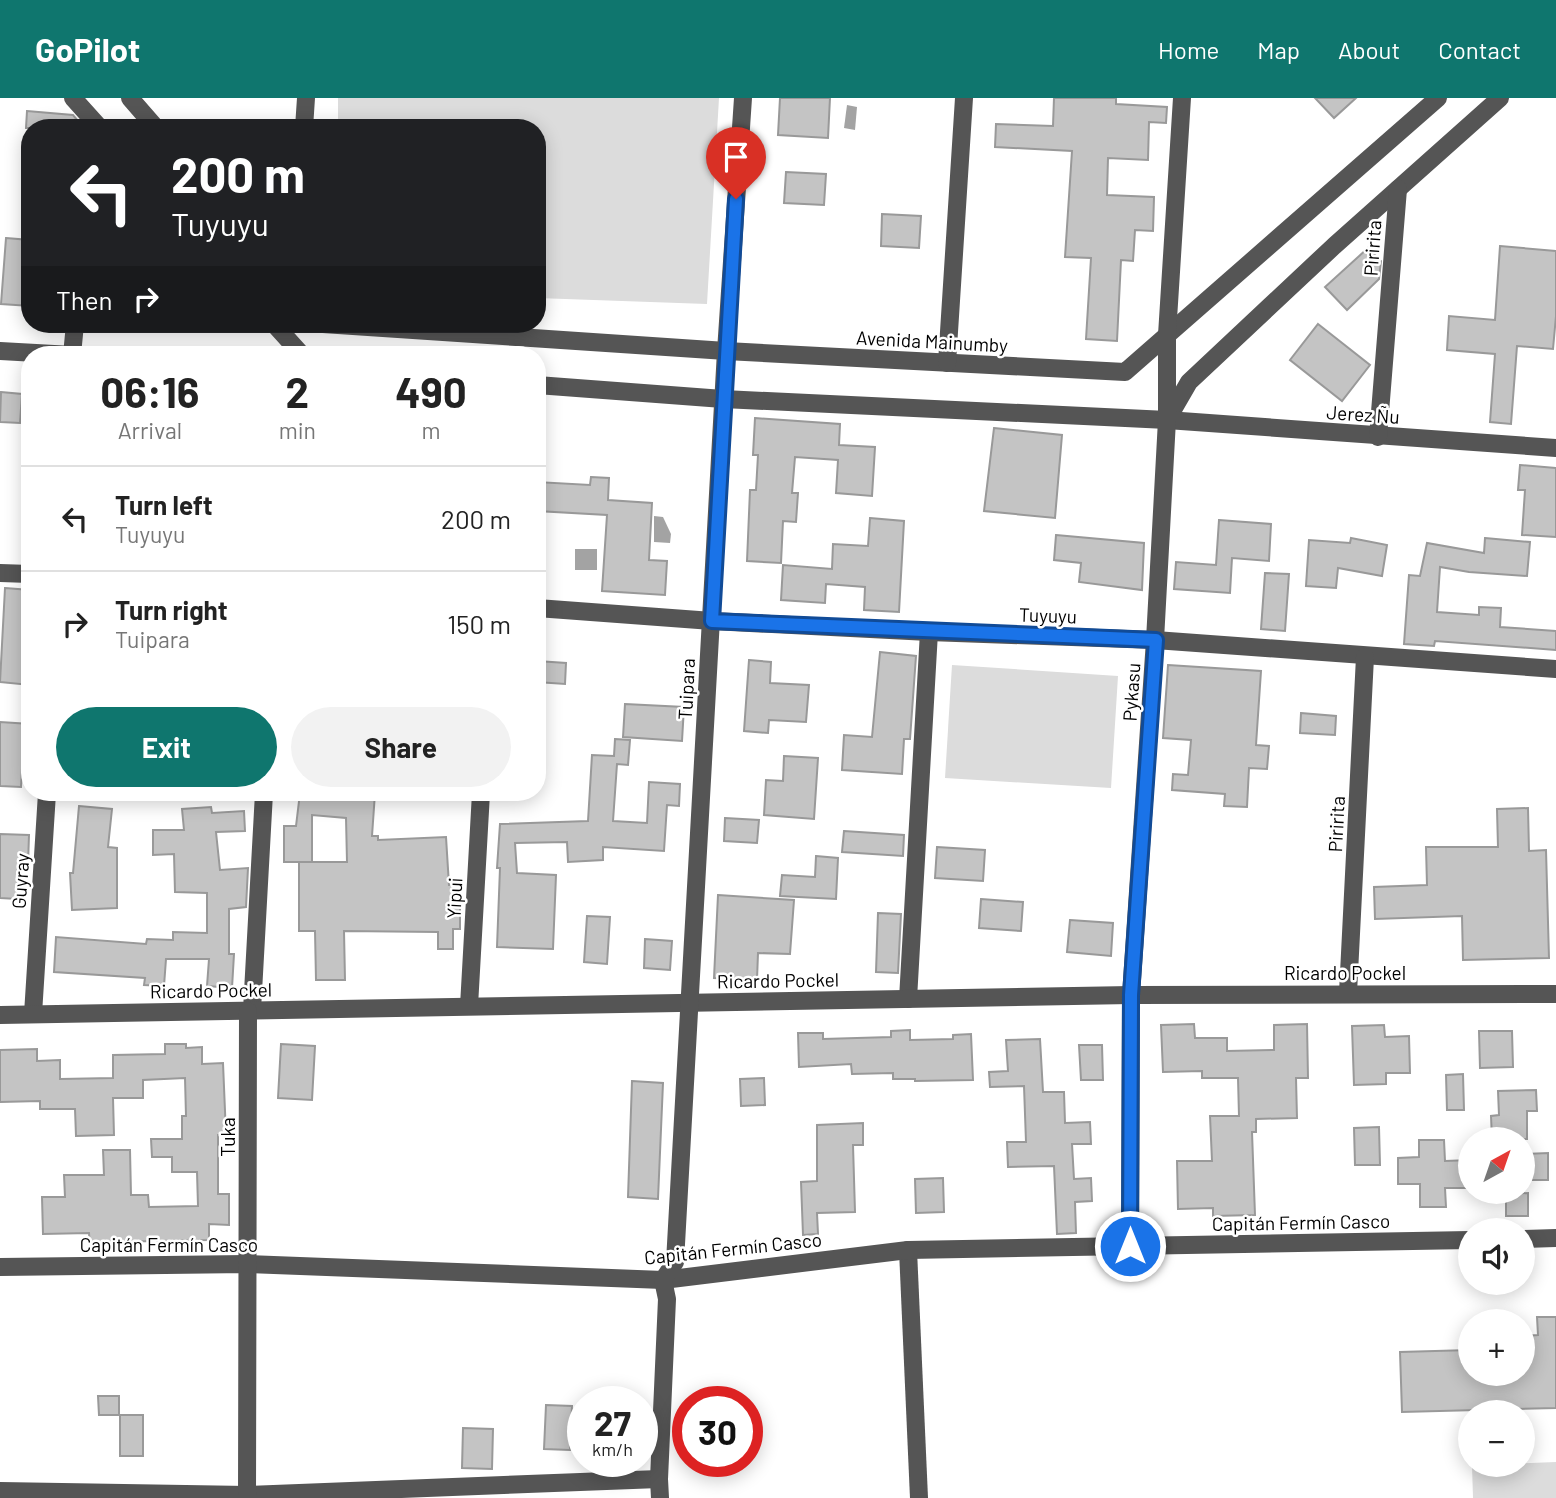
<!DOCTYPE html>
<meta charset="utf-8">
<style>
body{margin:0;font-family:Barlow,sans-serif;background:#f2f2f2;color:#222;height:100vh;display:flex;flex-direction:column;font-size:26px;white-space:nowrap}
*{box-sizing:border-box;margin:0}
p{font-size:23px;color:#767676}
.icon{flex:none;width:38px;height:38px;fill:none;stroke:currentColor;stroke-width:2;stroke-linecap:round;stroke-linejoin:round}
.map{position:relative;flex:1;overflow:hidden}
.panel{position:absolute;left:21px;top:248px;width:525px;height:455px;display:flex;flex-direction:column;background:#fff;border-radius:28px;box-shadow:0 4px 18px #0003}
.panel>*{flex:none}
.hud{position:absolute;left:21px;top:21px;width:525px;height:214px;border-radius:28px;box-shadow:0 4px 18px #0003;background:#202124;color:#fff;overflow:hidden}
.needle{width:46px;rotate:40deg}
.controls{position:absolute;left:1458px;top:1029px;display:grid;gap:14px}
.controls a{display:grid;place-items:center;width:77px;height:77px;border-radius:50%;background:#fff;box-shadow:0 4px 18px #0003;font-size:35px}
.speed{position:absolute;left:567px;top:1288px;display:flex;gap:14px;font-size:35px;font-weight:700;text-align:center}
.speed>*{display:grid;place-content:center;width:91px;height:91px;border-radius:50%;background:#fff;box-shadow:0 4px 18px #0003;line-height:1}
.speed small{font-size:18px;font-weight:400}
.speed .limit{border:10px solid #d22;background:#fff;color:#111}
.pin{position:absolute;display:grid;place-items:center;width:60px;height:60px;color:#fff;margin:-72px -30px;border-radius:50% 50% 50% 0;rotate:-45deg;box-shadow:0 0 7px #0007}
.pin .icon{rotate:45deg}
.me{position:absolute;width:77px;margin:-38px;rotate:0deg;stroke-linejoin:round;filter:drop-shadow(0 0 5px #0008)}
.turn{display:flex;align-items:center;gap:24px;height:147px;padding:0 35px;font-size:32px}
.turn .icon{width:91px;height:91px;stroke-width:2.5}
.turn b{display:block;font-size:49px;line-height:60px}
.then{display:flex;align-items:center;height:66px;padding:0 35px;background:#0003;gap:14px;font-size:26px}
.eta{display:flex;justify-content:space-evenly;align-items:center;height:119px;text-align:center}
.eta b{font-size:42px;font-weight:700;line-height:49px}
.cta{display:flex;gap:14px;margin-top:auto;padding:14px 35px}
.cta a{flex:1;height:80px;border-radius:42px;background:#0f766e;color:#fff;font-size:28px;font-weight:700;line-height:80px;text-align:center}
.cta a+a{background:#f2f2f2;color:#222}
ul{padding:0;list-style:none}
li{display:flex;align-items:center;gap:21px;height:105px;padding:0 35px;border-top:2px solid #e0e0e0}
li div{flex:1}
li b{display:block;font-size:26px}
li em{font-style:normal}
header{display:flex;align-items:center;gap:42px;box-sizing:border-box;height:98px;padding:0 35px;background:#0f766e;color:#fff}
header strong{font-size:33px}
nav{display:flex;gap:38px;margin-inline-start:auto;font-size:24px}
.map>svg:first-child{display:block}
.green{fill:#dcdcdc}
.water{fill:#a3a3a3}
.building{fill:#c4c4c4;stroke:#999;stroke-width:2}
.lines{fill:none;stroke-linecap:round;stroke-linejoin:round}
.minor{stroke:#555;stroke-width:18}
.route-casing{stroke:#114b97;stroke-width:18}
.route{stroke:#1a73e8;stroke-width:12}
.labels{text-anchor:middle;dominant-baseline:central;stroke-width:5;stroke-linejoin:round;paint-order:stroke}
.street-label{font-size:19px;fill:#000;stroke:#fff}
</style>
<header>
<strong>GoPilot</strong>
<nav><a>Home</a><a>Map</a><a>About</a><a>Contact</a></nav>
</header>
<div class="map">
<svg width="1556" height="1400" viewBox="0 0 1556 1400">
<rect width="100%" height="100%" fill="#fff"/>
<!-- green -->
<g class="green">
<polygon points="338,0 719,0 707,206 537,200 537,30 338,30"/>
<polygon points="952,567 1118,578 1111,690 945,680"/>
<polygon points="1556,1364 1556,1400 1473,1400 1472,1367"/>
</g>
<!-- water -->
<g class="water">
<polygon points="847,7 857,9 855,32 844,30"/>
<polygon points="654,418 663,419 671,436 670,445 654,444"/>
<rect x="575" y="451" width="22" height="21"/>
</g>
<!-- building -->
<g class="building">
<polygon points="780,0 830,0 828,40 778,37"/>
<polygon points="1054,0 1116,0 1116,6 1167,9 1166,25 1149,24 1148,62 1108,60 1107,97 1154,99 1153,133 1135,132 1133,163 1121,162 1117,243 1086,241 1091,160 1065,159 1072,53 995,49 996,26 1053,28"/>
<polygon points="1315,0 1356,0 1334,20"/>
<polygon points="27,13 73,17 84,30 26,30"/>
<polygon points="786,74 826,76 824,107 784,105"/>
<polygon points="882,116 921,118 919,150 881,148"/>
<polygon points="6,140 30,142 30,208 1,206"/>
<polygon points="1500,148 1556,153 1556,218 1553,251 1517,248 1511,326 1490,324 1495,256 1447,252 1449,218 1495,222"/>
<polygon points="1368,150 1381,163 1379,181 1347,212 1325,189"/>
<polygon points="1318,226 1370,267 1342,303 1290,262"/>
<polygon points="1,294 22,296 20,325 0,324"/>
<polygon points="755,320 840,326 839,347 875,349 872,398 836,395 838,362 795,359 792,395 798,395 796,424 783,423 781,465 747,463 750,392 756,392 758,357 753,357"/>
<polygon points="994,330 1062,337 1055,420 984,413"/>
<polygon points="1520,367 1556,370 1556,439 1522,437 1525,392 1518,392"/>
<polygon points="591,379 609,380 608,402 652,405 649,462 667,463 665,497 602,493 607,417 537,413 537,384 590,387"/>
<polygon points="870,420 904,423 899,514 864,512 865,489 826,486 825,505 781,502 783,467 832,471 833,446 868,448"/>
<polygon points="1219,422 1271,426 1269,463 1232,460 1230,495 1174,491 1176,464 1216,467"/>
<polygon points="1056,437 1144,445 1142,492 1079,484 1081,465 1054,462"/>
<polygon points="1351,440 1387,447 1382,478 1338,470 1336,490 1306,488 1309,442 1350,445"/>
<polygon points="1485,440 1530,444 1527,478 1469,474 1440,469 1437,514 1479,517 1479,509 1501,510 1500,529 1556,533 1556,552 1435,543 1434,548 1404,546 1409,477 1420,478 1427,445 1484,455"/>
<polygon points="1265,475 1289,476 1285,533 1261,531"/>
<polygon points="5,490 30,492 30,587 0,584"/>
<polygon points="880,554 916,558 910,641 904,641 902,676 842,672 844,637 872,639"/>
<polygon points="749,562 771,564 770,585 809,587 806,624 769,622 768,635 744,633"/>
<polygon points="537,563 566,565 565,586 537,584"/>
<polygon points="1168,567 1261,573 1256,647 1269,648 1267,671 1249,670 1247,709 1224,708 1225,696 1172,692 1173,676 1188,677 1191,642 1163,640"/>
<polygon points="625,606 684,609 682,643 623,639"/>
<polygon points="1301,615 1336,618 1335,637 1300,635"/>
<polygon points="0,624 30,626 30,654 23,653 21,689 0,688"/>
<polygon points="615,641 630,642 628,667 617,666 613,723 647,725 649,684 680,686 679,708 667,707 664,753 603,749 603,762 568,764 567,744 515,745 517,775 556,777 553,851 497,849 500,770 497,770 500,726 588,723 592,657 614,658"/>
<polygon points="784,658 818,660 814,721 764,717 766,682 783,683"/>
<polygon points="300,695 355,697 356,695 375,695 372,738 378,738 378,742 446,739 449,787 460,787 460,831 453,831 453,851 438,851 438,834 344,833 345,882 316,882 315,833 299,833 299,764 347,764 346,720 312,717 312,764 284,764 284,728 296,728"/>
<polygon points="79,708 112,711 108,749 117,750 117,810 72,812 70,775 73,775"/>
<polygon points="211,709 212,715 244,713 245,733 216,734 220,772 248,770 246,809 229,811 229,856 234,856 232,890 207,888 209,861 166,861 164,888 144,887 145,880 54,874 56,839 146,846 147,841 173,842 173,834 207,835 207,795 175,794 174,756 153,757 153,732 184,732 182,711"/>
<polygon points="1528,710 1529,753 1546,752 1549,860 1463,862 1462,818 1375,821 1374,789 1427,787 1426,749 1498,749 1497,711"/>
<polygon points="725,720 759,722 757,745 724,743"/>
<polygon points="844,733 904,737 903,758 842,754"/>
<polygon points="0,736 29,737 28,767 18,766 17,801 0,800"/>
<polygon points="937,749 985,752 983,783 935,780"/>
<polygon points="816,758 838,760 836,801 780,798 782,777 815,779"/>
<polygon points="718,797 794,802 790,856 758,855 757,882 714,880"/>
<polygon points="981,801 1023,804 1021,833 979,830"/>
<polygon points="878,815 901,816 898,875 876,874"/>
<polygon points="587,818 610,819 607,866 584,864"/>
<polygon points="1070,822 1113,825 1111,858 1067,854"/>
<polygon points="645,841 672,843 670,872 644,870"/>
<polygon points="1194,926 1195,940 1227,940 1227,953 1274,952 1274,927 1307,926 1308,980 1296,980 1297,1020 1256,1021 1256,1034 1252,1034 1255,1117 1213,1118 1213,1110 1178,1111 1177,1063 1212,1063 1210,1018 1239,1018 1238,980 1202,980 1202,973 1163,974 1161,927"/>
<polygon points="1384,927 1385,939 1409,938 1410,975 1386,975 1386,986 1354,987 1352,928"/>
<polygon points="910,932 910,942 953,941 953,937 971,936 973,982 915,983 915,981 893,981 893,975 852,976 851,966 799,969 798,935 823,935 823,941 891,939 891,933"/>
<polygon points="1479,933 1512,933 1513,969 1480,970"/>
<polygon points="1040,941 1043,994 1064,994 1065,1025 1090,1024 1091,1046 1072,1046 1074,1081 1091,1080 1092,1103 1075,1104 1076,1135 1057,1136 1054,1068 1008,1069 1007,1044 1026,1044 1024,988 990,989 989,974 1008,973 1006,942"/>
<polygon points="165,946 186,946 186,950 202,949 202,966 223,965 226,1037 218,1037 218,1096 229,1096 229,1127 209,1126 209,1142 107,1144 107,1150 90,1150 89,1135 43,1136 42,1099 65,1099 64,1077 104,1077 103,1052 130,1052 131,1097 148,1097 149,1109 198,1108 197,1074 172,1074 172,1059 152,1059 151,1041 182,1041 182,1018 186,1018 185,980 143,982 143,1000 113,1000 114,1037 76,1038 75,1011 40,1011 40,1003 0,1004 0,952 37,951 37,963 60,962 60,981 113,980 113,957 165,956"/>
<polygon points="281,946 315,948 312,1002 278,1000"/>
<polygon points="1079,947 1102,947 1103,982 1081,982"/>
<polygon points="1463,976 1464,1012 1447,1012 1446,977"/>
<polygon points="764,980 765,1007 741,1008 740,981"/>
<polygon points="632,983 663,985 658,1101 628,1099"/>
<polygon points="1536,992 1537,1013 1527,1013 1527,1041 1492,1041 1491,1018 1499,1017 1498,993"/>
<polygon points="863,1025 863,1047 853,1047 855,1114 817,1115 818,1136 803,1137 801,1084 817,1083 817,1027"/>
<polygon points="1379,1029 1380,1067 1355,1067 1354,1030"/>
<polygon points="1419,1042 1444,1042 1445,1063 1470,1062 1470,1090 1445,1090 1446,1109 1420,1109 1420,1086 1398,1086 1398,1060 1419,1059"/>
<polygon points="1548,1055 1548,1082 1522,1082 1522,1056"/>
<polygon points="943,1080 944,1114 916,1115 915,1081"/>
<polygon points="1528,1095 1528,1118 1506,1118 1506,1096"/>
<polygon points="1537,1219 1556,1219 1556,1310 1402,1314 1400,1254 1470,1252 1470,1276 1522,1276 1522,1238 1538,1237"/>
<polygon points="98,1298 119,1298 119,1317 99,1317"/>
<polygon points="546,1307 572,1308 570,1352 544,1351"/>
<rect x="120" y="1317" width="23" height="41"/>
<polygon points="463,1330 493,1331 492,1371 462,1370"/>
</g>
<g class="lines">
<!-- minor -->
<g class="minor">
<polyline points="73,0 100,30"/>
<polyline points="130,0 156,30"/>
<polyline points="304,30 306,0"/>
<polyline points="274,226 302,257"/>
<polyline points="323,226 726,253 1125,274 1438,0"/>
<polyline points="0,253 72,257"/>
<polyline points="72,257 75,226"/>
<polyline points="947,265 964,0"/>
<polyline points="537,287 723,301 1167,322 1189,284 1334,148 1500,0"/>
<polyline points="1167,322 1556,350"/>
<polyline points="1378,339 1398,91"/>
<polyline points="0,475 30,476"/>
<polyline points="537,510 712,523 929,534 1155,542 1556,571"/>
<polyline points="1348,895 1365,559"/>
<polyline points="908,901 929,534"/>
<polyline points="469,908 481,695"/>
<polyline points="252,912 264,695"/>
<polyline points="33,916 47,695"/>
<polyline points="0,917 1131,897 1556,896"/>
<polyline points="1522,1141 1556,1140"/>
<polyline points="1130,1148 1131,897 1155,542 1167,322 1167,237 1182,0"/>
<polyline points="908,1152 919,1400"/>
<polyline points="0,1169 247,1166 663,1182 908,1152 1470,1142"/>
<polyline points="0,1393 247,1397 659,1381"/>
<polyline points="247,1400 248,913"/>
<polyline points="660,1400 659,1381 667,1201 663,1182 675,1164 726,253 743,0"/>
</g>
</g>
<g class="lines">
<defs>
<polyline id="route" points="736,101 712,523 1156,542 1131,897 1130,1148"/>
</defs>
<!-- route casing -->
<use href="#route" class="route-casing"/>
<!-- route -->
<use href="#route" class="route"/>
</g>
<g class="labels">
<!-- street labels -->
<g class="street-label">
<text transform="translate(1372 150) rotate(-86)">Piririta</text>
<text transform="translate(932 243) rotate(3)">Avenida Mainumby</text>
<text transform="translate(1363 316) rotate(4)">Jerez Ñu</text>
<text transform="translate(1048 517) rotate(2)">Tuyuyu</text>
<text transform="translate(686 591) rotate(-87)">Tuipara</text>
<text transform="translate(1131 594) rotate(-86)">Pykasu</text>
<text transform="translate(1336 726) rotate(-87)">Piririta</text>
<text transform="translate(20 783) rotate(-86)">Guyray</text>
<text transform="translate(454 800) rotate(-87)">Yipui</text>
<text x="1345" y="874">Ricardo Pockel</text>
<text transform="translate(778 882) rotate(-1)">Ricardo Pockel</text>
<text transform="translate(211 892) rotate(-1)">Ricardo Pockel</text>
<text transform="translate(227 1039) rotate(-90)">Tuka</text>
<text transform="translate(1301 1124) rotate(-1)">Capitán Fermín Casco</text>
<text x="169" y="1146">Capitán Fermín Casco</text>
<text transform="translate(733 1150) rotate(-6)">Capitán Fermín Casco</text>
</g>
</g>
</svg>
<div class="controls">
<a><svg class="needle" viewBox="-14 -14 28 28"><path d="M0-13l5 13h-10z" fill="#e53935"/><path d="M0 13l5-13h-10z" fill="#767676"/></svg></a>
<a><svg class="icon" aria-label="sound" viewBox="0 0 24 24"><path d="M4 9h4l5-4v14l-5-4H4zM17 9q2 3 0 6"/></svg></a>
<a>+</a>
<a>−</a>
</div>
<div class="speed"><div>27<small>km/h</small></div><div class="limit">30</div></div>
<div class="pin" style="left:736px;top:101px;background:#d93025"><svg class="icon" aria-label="arrive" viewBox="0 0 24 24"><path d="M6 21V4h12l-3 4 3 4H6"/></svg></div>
<svg class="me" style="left:1130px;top:1148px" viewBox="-20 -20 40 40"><circle r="17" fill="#1a73e8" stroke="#fff" stroke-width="3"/><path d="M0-11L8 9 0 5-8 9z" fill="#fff"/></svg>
<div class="hud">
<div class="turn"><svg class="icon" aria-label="left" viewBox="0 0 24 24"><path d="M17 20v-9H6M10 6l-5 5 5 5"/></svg><div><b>200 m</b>Tuyuyu</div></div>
<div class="then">Then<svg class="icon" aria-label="right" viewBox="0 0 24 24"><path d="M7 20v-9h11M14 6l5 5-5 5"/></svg></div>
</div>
<section class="panel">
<div class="eta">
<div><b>06:16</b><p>Arrival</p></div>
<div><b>2</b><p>min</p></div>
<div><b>490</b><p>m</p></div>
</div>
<ul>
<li><svg class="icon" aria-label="left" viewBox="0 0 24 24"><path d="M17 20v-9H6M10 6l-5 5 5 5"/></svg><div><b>Turn left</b><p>Tuyuyu</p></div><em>200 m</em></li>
<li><svg class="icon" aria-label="right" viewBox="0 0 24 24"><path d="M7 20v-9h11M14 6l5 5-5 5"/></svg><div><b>Turn right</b><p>Tuipara</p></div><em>150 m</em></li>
</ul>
<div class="cta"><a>Exit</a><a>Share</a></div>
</section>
</div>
